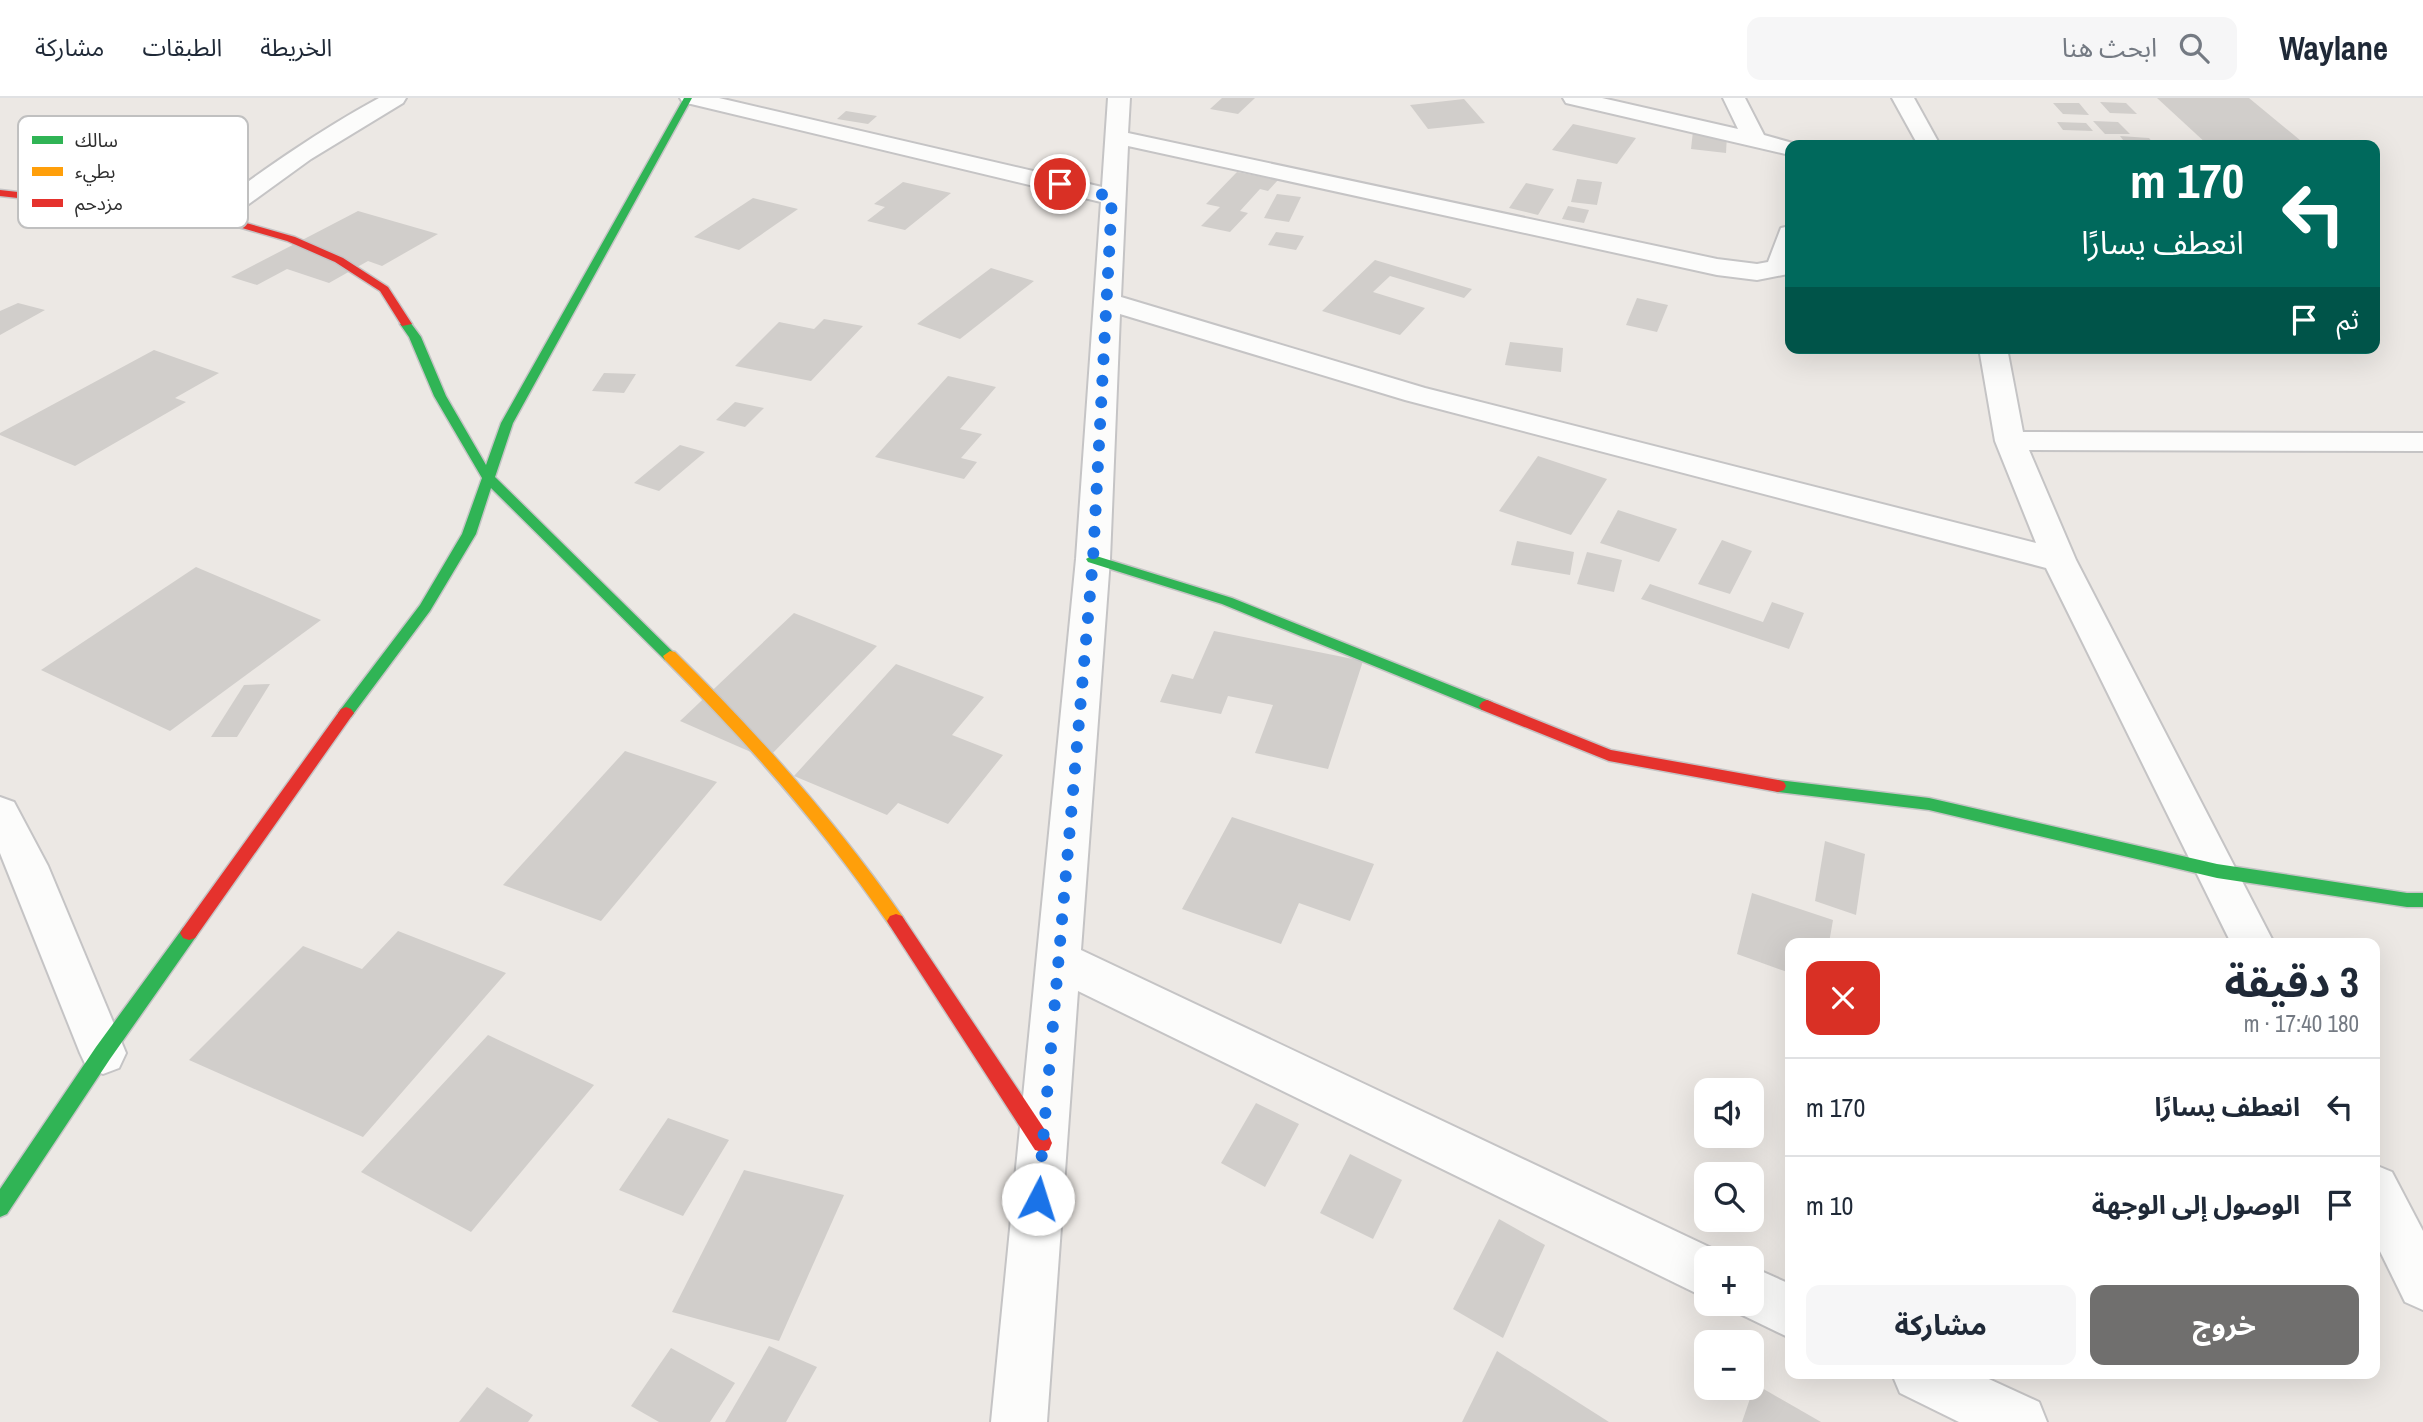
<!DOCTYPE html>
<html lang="ar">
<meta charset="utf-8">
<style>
body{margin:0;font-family:"Archivo Narrow","Noto Sans Arabic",sans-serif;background:#f6f6f7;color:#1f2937;direction:rtl;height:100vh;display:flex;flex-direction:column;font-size:26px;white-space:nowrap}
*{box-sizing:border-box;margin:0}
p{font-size:23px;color:#747a83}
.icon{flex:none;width:38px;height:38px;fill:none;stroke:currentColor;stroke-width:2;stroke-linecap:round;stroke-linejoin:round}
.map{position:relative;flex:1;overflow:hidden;direction:ltr}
.panel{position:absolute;left:1785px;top:840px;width:595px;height:441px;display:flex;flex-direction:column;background:#fff;border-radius:14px;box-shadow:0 7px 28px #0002;direction:rtl}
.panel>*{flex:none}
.guide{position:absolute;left:1785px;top:42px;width:595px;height:214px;border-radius:14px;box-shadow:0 7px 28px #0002;direction:rtl;background:#00695c;color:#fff;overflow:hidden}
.fabs{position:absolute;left:1694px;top:980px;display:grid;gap:14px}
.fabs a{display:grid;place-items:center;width:70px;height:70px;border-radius:14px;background:#fff;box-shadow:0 7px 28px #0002;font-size:35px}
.pin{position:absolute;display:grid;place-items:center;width:60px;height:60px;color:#fff;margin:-30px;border:4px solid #fff;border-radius:50%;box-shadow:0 2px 7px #0007}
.me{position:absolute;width:77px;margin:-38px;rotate:5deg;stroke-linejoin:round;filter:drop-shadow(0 0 5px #0008)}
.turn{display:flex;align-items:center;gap:24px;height:147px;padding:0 21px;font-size:32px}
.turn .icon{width:91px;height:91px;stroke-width:2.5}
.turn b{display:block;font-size:49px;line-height:60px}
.then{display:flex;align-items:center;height:66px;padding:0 21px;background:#0003;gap:14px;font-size:26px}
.round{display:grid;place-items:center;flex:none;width:74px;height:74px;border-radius:14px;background:#f6f6f7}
.summary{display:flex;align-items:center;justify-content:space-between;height:119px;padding:0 21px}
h1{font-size:42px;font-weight:700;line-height:52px}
.cta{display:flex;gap:14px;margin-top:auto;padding:14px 21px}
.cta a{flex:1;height:80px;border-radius:14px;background:#706f6e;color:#fff;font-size:28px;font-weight:700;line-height:80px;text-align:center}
.cta a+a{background:#f6f6f7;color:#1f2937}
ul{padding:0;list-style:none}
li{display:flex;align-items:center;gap:21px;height:98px;padding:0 21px;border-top:2px solid #e0e1e3}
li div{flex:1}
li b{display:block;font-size:26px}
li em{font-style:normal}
header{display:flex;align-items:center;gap:42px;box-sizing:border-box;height:98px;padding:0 35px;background:#fff;border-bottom:2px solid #e0e1e3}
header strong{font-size:33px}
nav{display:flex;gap:38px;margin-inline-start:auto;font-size:24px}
.search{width:490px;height:63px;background:#f6f6f7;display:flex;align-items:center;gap:18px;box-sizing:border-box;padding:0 24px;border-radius:14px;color:#747a83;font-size:26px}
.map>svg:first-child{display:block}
.building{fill:#d1cecb}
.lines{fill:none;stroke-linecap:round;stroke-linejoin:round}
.street-casing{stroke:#c5c4c5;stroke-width:4}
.fast-casing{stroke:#c5c4c5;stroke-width:3}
.slow-casing{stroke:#c5c4c5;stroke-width:3}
.jam-casing{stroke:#c5c4c5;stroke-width:3}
.street{fill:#fcfcfb;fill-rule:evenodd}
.fast{fill:#30b455;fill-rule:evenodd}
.slow{fill:#ff9f0a;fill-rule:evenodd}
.jam{fill:#e5322d;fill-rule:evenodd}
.route{stroke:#1a73e8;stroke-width:12;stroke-dasharray:0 21.6}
.key{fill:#fff;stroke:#c0c0c0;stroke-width:2}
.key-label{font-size:19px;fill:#2e2e2e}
</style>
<header>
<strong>Waylane</strong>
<div class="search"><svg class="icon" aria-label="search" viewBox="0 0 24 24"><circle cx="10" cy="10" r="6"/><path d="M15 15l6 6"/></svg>ابحث هنا</div>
<nav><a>الخريطة</a><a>الطبقات</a><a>مشاركة</a></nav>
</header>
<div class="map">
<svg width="2423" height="1324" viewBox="0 0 2423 1324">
<rect width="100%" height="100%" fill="#ece8e4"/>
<!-- building -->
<g class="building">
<polygon points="1222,0 1255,0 1238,16 1210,11"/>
<polygon points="2157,0 2249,0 2306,47 2208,47"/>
<polygon points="1464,1 1485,25 1428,31 1410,7"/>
<polygon points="2100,4 2126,5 2137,16 2110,15"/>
<polygon points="2053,5 2079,5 2089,17 2063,16"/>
<polygon points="846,13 877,18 868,26 837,21"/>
<polygon points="2093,23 2118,24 2130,36 2105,36"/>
<polygon points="2057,24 2086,25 2093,33 2063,32"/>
<polygon points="1573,26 1636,40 1617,66 1552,52"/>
<polygon points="1693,33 1727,37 1726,55 1691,51"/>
<polygon points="2120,38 2149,40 2155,47 2127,47"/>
<polygon points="1237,74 1278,82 1268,93 1260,91 1240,113 1248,115 1230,134 1201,128 1220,109 1206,106"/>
<polygon points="1577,81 1602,84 1597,107 1571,104"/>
<polygon points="903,84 951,95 905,132 867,123 885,109 874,106"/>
<polygon points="1526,85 1554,91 1538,117 1509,110"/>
<polygon points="1277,96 1301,99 1289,124 1264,120"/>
<polygon points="753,100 798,111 739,152 694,139"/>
<polygon points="1568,108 1589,112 1584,125 1562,121"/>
<polygon points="358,113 438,136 382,168 368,163 329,185 287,171 257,187 231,179"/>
<polygon points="1276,134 1304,138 1296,152 1268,147"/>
<polygon points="1375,162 1472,191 1464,200 1390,178 1373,194 1425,210 1400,237 1322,213"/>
<polygon points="991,170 1034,183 960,241 917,226"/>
<polygon points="1637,200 1668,207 1657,234 1626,227"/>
<polygon points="18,205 45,212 0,237 0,213"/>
<polygon points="824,221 863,228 811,283 735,268 779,224 814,231"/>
<polygon points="1510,244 1563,250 1561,274 1505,267"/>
<polygon points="154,252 219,275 175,300 186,304 75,368 0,337 0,335"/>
<polygon points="604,275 636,276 624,295 592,293"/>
<polygon points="948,278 996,289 960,331 982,336 961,360 977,364 964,381 875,359"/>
<polygon points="735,304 764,310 745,329 716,322"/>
<polygon points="680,347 705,354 659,393 634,385"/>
<polygon points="1538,358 1607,381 1571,437 1499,413"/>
<polygon points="1618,412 1677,431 1659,464 1600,445"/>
<polygon points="1722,442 1752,453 1730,496 1698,486"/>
<polygon points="1517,443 1574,454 1570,477 1511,467"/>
<polygon points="1587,454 1622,462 1614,494 1577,486"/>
<polygon points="196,469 321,522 170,633 41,572"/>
<polygon points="1650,486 1763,524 1772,504 1804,515 1789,551 1641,501"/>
<polygon points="794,515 877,548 767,661 680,623"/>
<polygon points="1214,533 1363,563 1328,671 1255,655 1273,607 1228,598 1221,616 1160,604 1172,576 1193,581"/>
<polygon points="896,566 984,599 952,637 1003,657 948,726 898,705 887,717 794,678"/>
<polygon points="270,586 237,639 211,639 244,587"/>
<polygon points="625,653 717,684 601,823 503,787"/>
<polygon points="1232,719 1374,766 1350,823 1299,805 1281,846 1182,811"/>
<polygon points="1825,743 1865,756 1856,817 1815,803"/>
<polygon points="1752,795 1833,822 1829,845 1790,845 1790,875 1737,856"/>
<polygon points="398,833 506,875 363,1039 189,962 303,848 362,871"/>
<polygon points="488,937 594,987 471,1134 361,1074"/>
<polygon points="1256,1005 1299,1026 1265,1089 1221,1065"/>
<polygon points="668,1020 729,1042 683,1118 619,1092"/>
<polygon points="1350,1056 1402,1082 1373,1141 1320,1115"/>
<polygon points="744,1072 844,1097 779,1243 672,1214"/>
<polygon points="1499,1121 1545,1147 1503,1240 1453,1211"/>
<polygon points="769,1248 817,1269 786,1324 725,1324"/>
<polygon points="671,1250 735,1285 710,1324 659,1324 631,1308"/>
<polygon points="1497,1253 1609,1324 1462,1324"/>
<polygon points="1755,1286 1821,1324 1742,1324"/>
<polygon points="487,1289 533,1317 528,1324 459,1324"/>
</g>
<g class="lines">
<defs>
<g id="street">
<path d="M379,0H406L403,5L311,61L224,124L215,126L206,124L203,119L206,114C262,73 318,33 379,0Z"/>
<polygon points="680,0 719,0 1102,89 1108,0 1130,0 1128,35 1717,161 1757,166 1768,164 1781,130 1790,128 1790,173 1788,176 1757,182 1717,177 1128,48 1121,199 1425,290 2036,445 1995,343 1979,250 2007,250 2023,334 2423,335 2423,353 2029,352 2076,462 2274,845 2231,845 2046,470 1405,302 1120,216 1110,461 1081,852 1724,1156 1726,1160 1706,1160 1706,1200 1078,893 1047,1324 991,1324 1076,461 1101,104 691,6 683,5"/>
<polygon points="1563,0 1602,0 1738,31 1723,0 1745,0 1764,37 1800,47 1790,47 1790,57 1566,5"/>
<polygon points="1892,0 1914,0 1940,47 1918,47"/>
<polygon points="0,699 14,704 48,768 126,955 119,970 103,976 87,970 80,955 0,755"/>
<polygon points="2375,1067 2392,1074 2423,1133 2423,1212 2405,1204 2375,1143"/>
<polygon points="1752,1169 1790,1186 1790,1240 1734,1213 1730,1206 1752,1206"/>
<polygon points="1892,1276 1978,1276 2039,1304 2047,1324 1959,1324 1900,1295"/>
</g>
<g id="fast">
<polygon points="684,0 692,0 513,325 495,379 677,558 670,563 665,562 491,390 476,436 430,513 351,619 341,619 338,615 341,611 420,507 462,436 482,380 434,298 409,239 400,226 410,224 421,239 446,298 486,367 501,325"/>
<polygon points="1093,457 1232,500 1492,604 1495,608 1492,612 1482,612 1222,506 1088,464 1086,461"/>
<polygon points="1778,682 1929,700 2217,766 2407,795 2423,795 2423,809 2407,809 2217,780 1929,712 1778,694 1772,692 1770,688 1772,684"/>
<polygon points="189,828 195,830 198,835 195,840 110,961 7,1116 0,1119 0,1091 96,949 183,830"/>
</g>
<path id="slow" d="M670,553L675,554C758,636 835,722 902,818L905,823L902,828L896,830L890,828C824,731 748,645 665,562L663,558Z"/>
<g id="jam">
<polygon points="0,92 215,116 295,139 343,160 388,189 412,226 402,228 380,193 335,164 287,143 214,122 0,98"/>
<polygon points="1487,602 1611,652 1778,682 1784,684 1786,688 1784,692 1778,694 1609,663 1482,612 1479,608 1482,604"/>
<polygon points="346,609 351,611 354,615 351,619 195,840 189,842 183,840 180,835 183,830 341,611"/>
<polygon points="896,816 902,818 1049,1038 1052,1045 1049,1052 1042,1054 1035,1052 890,828 887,823 890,818"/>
</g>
</defs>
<!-- street casing -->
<use href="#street" class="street-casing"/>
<!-- fast casing -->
<use href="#fast" class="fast-casing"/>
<!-- slow casing -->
<use href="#slow" class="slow-casing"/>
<!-- jam casing -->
<use href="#jam" class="jam-casing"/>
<!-- street -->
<use href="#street" class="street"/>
<!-- fast -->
<use href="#fast" class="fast"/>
<!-- slow -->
<use href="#slow" class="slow"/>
<!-- jam -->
<use href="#jam" class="jam"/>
</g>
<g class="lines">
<!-- route -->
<polyline class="route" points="1038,1101 1093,461 1112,99 1060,86"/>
</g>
<!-- legend -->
<rect x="18" y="18" width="230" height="112" rx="10" class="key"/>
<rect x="32" y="38" width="31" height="8" fill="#30b455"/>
<rect x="32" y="69" width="31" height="9" fill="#ff9f0a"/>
<rect x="32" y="101" width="31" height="8" fill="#e5322d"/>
<g class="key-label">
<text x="75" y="49">سالك</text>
<text x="75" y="80">بطيء</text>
<text x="75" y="112">مزدحم</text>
</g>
</svg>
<div class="fabs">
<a><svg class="icon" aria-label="sound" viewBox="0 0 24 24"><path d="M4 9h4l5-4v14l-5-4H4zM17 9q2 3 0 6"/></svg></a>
<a><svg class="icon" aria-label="search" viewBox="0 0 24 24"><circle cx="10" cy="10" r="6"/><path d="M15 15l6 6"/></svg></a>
<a>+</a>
<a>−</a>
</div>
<div class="pin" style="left:1060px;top:86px;background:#d93025"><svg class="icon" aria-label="arrive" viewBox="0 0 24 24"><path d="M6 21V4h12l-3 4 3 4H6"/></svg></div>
<svg class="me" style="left:1038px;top:1101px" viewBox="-20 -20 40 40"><circle r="19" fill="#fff"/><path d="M0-13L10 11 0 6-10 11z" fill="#1a73e8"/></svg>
<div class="guide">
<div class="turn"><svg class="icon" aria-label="left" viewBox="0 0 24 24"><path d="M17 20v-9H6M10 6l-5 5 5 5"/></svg><div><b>170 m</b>انعطف يسارًا</div></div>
<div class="then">ثم<svg class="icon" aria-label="arrive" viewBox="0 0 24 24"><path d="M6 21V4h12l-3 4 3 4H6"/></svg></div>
</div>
<section class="panel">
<div class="summary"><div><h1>3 دقيقة</h1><p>180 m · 17:40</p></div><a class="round" style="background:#d93025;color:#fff"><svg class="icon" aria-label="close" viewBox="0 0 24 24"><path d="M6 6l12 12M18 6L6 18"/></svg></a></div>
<ul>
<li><svg class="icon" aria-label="left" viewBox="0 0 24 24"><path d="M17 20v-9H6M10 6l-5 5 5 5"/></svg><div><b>انعطف يسارًا</b></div><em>170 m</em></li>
<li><svg class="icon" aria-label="arrive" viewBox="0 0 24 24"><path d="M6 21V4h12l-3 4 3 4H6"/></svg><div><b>الوصول إلى الوجهة</b></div><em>10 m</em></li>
</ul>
<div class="cta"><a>خروج</a><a>مشاركة</a></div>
</section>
</div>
